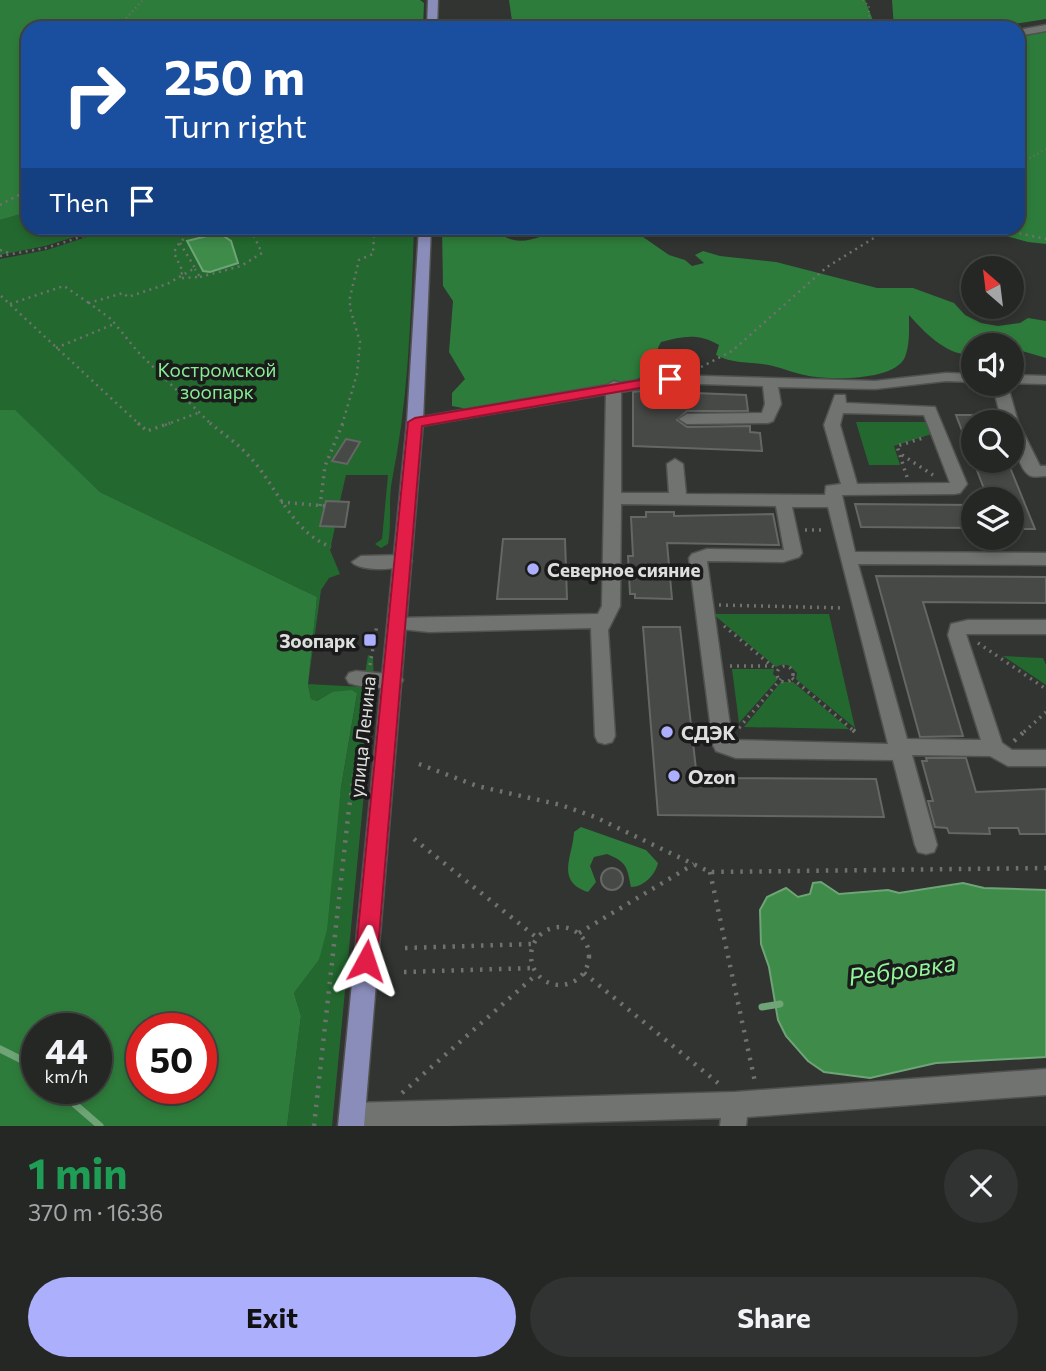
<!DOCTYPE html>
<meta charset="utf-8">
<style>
body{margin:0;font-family:Commissioner,sans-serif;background:#313332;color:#f1f3f6;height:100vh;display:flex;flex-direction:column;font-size:26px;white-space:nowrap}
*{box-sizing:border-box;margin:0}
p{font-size:23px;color:#a3a5a7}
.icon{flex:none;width:38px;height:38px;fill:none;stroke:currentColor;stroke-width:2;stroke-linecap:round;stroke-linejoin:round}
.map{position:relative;height:1126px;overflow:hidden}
.sheet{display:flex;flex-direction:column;background:#252725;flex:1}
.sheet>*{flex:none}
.top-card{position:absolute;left:21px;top:21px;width:1004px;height:214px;border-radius:21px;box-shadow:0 4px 10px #0003,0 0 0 2px #424442;background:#1a4fa0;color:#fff;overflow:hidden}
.needle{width:46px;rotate:332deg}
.buttons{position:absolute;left:961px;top:256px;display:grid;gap:14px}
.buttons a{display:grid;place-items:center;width:63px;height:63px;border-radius:50%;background:#252725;box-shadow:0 4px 10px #0003,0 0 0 2px #424442;font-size:35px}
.speed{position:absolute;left:21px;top:1013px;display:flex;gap:14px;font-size:35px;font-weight:700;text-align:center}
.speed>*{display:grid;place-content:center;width:91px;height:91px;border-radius:50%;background:#252725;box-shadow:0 4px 10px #0003,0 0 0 2px #424442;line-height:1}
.speed small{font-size:18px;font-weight:400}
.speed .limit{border:10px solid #d22;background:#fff;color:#111}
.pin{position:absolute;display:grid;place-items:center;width:60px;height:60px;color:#fff;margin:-30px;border-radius:14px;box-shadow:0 4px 10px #0006}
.me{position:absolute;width:77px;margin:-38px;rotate:5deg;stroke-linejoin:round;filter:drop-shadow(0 0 5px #0008)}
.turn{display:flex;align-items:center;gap:24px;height:147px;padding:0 28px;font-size:32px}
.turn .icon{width:91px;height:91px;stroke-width:2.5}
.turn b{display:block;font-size:49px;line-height:60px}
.then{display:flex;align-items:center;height:66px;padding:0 28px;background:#0003;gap:14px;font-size:26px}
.round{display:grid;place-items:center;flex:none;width:74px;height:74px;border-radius:37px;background:#313332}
.summary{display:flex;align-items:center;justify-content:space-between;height:119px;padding:0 28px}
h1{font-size:42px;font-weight:700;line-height:52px;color:#1e9e55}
.primary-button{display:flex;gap:14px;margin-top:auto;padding:14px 28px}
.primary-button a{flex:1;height:80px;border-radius:42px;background:#acaffb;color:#111;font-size:28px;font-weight:700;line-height:80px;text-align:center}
.primary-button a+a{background:#313332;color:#f1f3f6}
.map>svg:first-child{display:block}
.green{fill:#23692f}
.forest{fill:#2e7c3b;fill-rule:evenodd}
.water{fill:#3e8b4a;stroke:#6ea476;stroke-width:2}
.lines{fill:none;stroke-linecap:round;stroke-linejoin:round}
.stream{stroke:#6ea476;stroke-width:7}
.building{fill:#464946;stroke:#656765;stroke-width:2}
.minor-casing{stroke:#505250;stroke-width:3}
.major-casing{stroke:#505250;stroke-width:3}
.path-far3{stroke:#6f726f;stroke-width:2;stroke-dasharray:1 3.5;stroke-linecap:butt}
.path-far2{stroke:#6f726f;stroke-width:2.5;stroke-dasharray:2 4.5;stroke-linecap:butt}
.path-far1{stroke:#6f726f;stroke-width:3.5;stroke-dasharray:2 5;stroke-linecap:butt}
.path{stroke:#6f726f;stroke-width:4.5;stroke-dasharray:2.5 7;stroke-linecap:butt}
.minor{fill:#717371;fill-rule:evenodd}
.major{fill:#8a8cba;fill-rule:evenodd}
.route{fill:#e11d48;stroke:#92132f;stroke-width:2}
.poi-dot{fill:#acaffb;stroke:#1a1b1a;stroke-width:2.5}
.labels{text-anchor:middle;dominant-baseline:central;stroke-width:7;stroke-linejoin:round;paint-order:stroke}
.park-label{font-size:19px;fill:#88ec94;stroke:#1a1b1a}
.poi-label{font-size:19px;font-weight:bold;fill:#dddfdd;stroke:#1a1b1a;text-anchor:start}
.street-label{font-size:19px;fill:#dddfdd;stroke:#1a1b1a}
.near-water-label{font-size:24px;font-style:italic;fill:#91f59c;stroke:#1a1b1a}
</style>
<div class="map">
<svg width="1046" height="1126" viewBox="0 0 1046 1126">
<rect width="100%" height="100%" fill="#313431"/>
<!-- green -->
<g class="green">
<polygon points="28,212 28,228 104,228 45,246 0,255 0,220"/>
<path d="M114,228H414C411,312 409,397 392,480C388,501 392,523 388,544L381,548L375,544L382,539L388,475H346L340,501L349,502L345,527H335L330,550L340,574L329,578L321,590L308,684L363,687L368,655L373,657L374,689L332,1126H287L301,1016L294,993L319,960L341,787L357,695L332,692L317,701L311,699L308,685L317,597L100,492L15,411L0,410V259L47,250Z"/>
<polygon points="856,422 931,422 935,433 894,446 900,465 869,465"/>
<polygon points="713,614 829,614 855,728 796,679 797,673 790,666 783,664 776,667"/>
<polygon points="1003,656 1043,658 1046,665 1046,685"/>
<polygon points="732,669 774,669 773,674 778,679 739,723"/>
<polygon points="781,682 793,682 849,729 744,727"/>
</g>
<!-- forest -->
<g class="forest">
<polygon points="0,0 420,0 424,3 423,28 28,28 28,212 0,220"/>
<polygon points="509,0 865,0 876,28 513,28"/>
<polygon points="892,0 1046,0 1046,19 990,28 894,28"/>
<polygon points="1046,32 1046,244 1028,242 980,229 945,228 1018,228 1019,37"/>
<path d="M442,228H497C509,250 542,239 557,228H590L643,237L669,255L685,260L692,266L704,263L695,255L703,251L720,256L776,262L877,288H913L954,303L965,315L981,323L998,326L1020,323L1028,318L1046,321V358L1012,348V345H973V354C949,358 924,332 909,315C909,329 910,344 905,357C895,381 831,380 809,376C797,374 785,369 773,366C753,361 735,365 716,355L719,345C699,333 683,336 661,342C655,352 653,367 644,375C627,389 498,404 468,409L452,406V393L465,379L449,352L453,301L443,286Z"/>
<path d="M0,410H15L100,492L317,597L308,685L311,699L317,701L332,692L352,690L357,694L341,787L327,929L319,960L294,993L301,1016L287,1126H0ZM96,1029V1088H37V1029ZM201,1029V1088H142V1029Z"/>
<path d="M581,827L646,850L658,863C655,875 644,887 631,887C627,867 627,862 607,854L594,857L590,866L596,882L588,892C555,881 573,856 574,832Z"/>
</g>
<!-- water -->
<g class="water">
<polygon points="219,233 231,241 238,263 210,272 203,271 187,241"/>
<polygon points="821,882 839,894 888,890 899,893 963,883 984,888 1046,890 1046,1057 936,1063 870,1078 824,1072 808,1061 786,1036 778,1020 769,967 761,944 760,910 767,897 786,888 798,897 810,894 813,883"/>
</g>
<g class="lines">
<!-- stream -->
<g class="stream">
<polyline points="762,1007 780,1004"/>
<polyline points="0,1049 22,1060 37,1072"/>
<polyline points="56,1088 100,1126"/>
</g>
</g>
<!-- building -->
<g class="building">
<polygon points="642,391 746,395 748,411 687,411 677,420 687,427 750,426 750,432 760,433 762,451 633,446 633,392"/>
<polygon points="956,415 973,415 973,457 972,457"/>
<polygon points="346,439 360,442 347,464 332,461"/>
<polygon points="973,460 1007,460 1035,529 1012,529 1012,499 988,499"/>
<polygon points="326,501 349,502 345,527 320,526"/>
<polygon points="855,504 973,505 973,528 861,527"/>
<polygon points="646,512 674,512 674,516 773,514 779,545 667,543 672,599 635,598 635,594 630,594 628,556 633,556 631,517 646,517"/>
<polygon points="503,539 565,539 567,599 497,599"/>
<polygon points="876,576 1046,577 1046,603 923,602 963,736 920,737"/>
<polygon points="643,627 680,627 697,778 876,779 884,817 658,815"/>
<polygon points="926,758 966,758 976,792 1046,789 1046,834 1020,834 1018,828 989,828 990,834 949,833 947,828 935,827 928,801 933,801 922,761 927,761"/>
<circle cx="612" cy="879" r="11"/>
</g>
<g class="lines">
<defs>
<g id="minor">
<polygon points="1046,25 1046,31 1018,36 1018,30"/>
<path d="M946,373L973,374V382L946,381L875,389L778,387L781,404L773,421L768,423L687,424L679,419L687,414L762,413L765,404L763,386L670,383L621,392V493H669L667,464L675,459L683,464L686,494L825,495L826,486L841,484L824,425L835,395H845L846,403L935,407L967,484L960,493L954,494L842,495L855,552L1046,553V565L858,564L907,739L981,740L948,635L951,624L968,620H1046V634H966L1002,743L1012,750H1046V766H1008L990,756L912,755L937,845L934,852L926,854L918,852L915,845L893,760L736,758L716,751L713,745L689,558L692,554L707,549L784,550L776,506L621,504L620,606L608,630L615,736L612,742L605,744L598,742L595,736L591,628L429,632L392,628L389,623L392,618L598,614L602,606L606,394L415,427L407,422L410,419L607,385L614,381L619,383L670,375L875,381ZM843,413L924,415L950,483L857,484L840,425ZM792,507H828L888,744L732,740L707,561L783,562L799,557L802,553Z"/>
<polygon points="1012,375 1046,376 1046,384 1011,383"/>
<path d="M992,383H1007L1018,422L1040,466H1046V476C1041,476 1033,478 1029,475C1017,467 1012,435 1012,422H1002Z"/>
<path d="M403,555L412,561C405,571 359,572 352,562L361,556Z"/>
<path d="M356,671L400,675L403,680L400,685C386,690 363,688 349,683L346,678L349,673Z"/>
<polygon points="1046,1069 1046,1095 747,1117 746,1126 720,1126 721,1118 447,1126 345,1126 339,1116 343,1107 352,1103 735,1092"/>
</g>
<g id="major">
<polygon points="428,0 438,0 437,28 427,28"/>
<polygon points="419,228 431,228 423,422 364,1126 338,1126 407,422"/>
</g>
</defs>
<!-- minor casing -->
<use href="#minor" class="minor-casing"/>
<!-- major casing -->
<use href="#major" class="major-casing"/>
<!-- path-far3 -->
<g class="path-far3">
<polyline points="863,0 869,6 869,28"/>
<polyline points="117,28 143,0"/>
<polyline points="1018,165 1046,149"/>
</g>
<!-- path-far2 -->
<g class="path-far2">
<polyline points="0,205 28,190"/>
<polyline points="994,228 1046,239"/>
<polyline points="75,237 82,228"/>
<polyline points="180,243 195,268 167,284 128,297 123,293 89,303 111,319 138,352 212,425"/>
<polyline points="0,250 9,253"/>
<polyline points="0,256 46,248 109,228"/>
<path d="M181,274L183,272L174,253C182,231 206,228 227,228"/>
<polyline points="200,277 241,266 262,253 250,228"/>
<polyline points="182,278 200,277 195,269"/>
<polyline points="1,296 140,425"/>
<polyline points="10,304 64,286 89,303"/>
<polyline points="56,348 114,324"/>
<polyline points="701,367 732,351 827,267 890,228"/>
<polyline points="165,425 198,413"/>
<polyline points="342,425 357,374 360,342 350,308 350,297 359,260 373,254 374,235 369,228"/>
</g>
<!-- path-far1 -->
<g class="path-far1">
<polyline points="138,423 147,431 170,423"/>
<path d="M210,423C222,433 237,443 248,455C277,485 290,531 331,547"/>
<polyline points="902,455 933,475"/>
<polyline points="907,477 897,446 926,437"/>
<polyline points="281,502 325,506"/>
<polyline points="320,506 325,466 343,423"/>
<polyline points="805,530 826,530"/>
<polyline points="719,605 844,608"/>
<polyline points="724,626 772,666"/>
<polyline points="978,643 1046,689"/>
<polyline points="370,665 377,625"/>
<polyline points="730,666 772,666 778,669"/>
<circle cx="785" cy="674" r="8"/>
<polyline points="792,678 855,732"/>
<polyline points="739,728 781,679"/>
<polyline points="360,732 366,694"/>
<polyline points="1024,732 1046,712"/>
</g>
<!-- path -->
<g class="path">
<polyline points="853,730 860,736"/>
<polyline points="1014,741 1026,730"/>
<polyline points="419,764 477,786 561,805 595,817 710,872 1046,868"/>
<polyline points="414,839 536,937"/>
<polyline points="710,872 755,1082"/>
<circle cx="560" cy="956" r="29"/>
<polyline points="579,933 694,864"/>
<polyline points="405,948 532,944"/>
<polyline points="404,972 533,968"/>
<polyline points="584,973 718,1083"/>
<polyline points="402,1093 537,974"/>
<polyline points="314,1126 349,808 361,730"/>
</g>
<!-- minor -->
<use href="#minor" class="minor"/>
<!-- major -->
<use href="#major" class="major"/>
</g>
<!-- route -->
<polygon class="route" points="670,375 676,379 674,382 422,426 377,961 373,968 366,971 358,968 355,961 408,422 415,418"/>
<!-- markers -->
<g class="poi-dot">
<circle cx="533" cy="569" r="7"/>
<rect x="363" y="633" width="14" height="14" rx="3.5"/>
<circle cx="667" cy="732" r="7"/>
<circle cx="674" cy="776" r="7"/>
</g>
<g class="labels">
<!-- park labels -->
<g class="park-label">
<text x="217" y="369">Костромской<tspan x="217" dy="22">зоопарк</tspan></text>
</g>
<!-- poi labels -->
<g class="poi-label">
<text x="547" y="569">Северное сияние</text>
<text x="356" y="640" text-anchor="end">Зоопарк</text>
<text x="681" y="732">СДЭК</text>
<text x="688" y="776">Ozon</text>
</g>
<!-- street labels -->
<g class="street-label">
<text transform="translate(362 737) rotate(-84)">улица Ленина</text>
</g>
<!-- near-water labels -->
<g class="near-water-label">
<text transform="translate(902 969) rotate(-8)">Ребровка</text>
</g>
</g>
</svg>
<div class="buttons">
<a><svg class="needle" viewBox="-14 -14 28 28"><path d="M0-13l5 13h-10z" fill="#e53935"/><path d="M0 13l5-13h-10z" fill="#a3a5a7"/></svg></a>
<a><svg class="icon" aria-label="sound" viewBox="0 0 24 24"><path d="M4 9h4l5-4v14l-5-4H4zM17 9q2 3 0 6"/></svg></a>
<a><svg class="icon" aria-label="search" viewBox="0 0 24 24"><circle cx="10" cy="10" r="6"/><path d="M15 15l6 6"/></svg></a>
<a><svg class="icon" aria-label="layers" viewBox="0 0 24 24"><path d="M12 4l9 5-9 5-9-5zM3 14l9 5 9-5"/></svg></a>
</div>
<div class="speed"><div>44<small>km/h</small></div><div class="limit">50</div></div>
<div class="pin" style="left:670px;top:379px;background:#d93025"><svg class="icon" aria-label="arrive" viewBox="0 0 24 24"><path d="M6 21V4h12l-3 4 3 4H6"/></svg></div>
<svg class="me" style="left:366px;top:961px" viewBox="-20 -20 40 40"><path d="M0-17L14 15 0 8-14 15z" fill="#e11d48" stroke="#fff" stroke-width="4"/></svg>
<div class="top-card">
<div class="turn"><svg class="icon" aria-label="right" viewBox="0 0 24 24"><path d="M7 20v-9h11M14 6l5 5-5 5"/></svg><div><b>250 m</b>Turn right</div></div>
<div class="then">Then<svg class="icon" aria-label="arrive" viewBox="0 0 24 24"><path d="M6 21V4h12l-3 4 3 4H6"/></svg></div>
</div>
</div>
<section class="sheet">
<div class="summary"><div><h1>1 min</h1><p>370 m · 16:36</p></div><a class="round"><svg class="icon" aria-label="close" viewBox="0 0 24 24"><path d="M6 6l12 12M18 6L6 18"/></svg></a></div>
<div class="primary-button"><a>Exit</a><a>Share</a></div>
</section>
